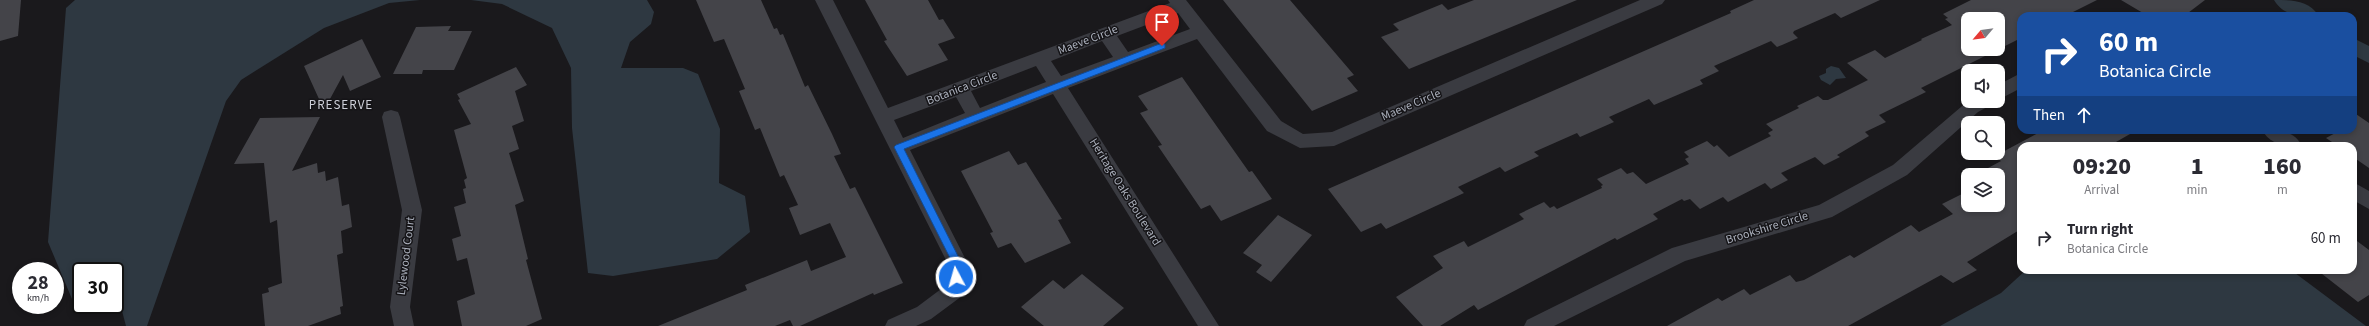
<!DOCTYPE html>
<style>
body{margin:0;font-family:"Source Sans 3",sans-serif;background:#f7f7f7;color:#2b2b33;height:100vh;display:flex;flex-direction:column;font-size:15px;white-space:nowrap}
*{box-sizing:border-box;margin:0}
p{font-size:13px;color:#7c7c81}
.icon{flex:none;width:22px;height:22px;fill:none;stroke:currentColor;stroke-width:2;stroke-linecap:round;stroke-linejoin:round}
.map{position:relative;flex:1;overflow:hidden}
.details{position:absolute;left:2017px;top:142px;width:340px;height:132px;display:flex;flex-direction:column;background:#fff;border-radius:12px;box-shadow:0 2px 6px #0003}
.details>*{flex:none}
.top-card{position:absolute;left:2017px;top:12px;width:340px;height:122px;border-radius:12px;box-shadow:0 2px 6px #0003;background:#1a4fa0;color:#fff;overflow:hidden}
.needle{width:26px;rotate:241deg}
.tools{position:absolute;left:1961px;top:12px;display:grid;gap:8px}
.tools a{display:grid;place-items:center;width:44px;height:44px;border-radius:8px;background:#fff;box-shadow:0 2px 6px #0003;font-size:20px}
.speed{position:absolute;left:12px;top:262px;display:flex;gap:8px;font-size:20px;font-weight:700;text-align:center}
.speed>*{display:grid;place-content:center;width:52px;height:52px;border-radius:50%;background:#fff;box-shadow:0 2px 6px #0003;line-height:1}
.speed small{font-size:10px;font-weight:400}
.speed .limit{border:2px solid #111;border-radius:6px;background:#fff;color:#111}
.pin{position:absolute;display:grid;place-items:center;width:34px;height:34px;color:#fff;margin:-41px -17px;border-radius:50% 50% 50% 0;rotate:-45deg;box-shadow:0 0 4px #0007}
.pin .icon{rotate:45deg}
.me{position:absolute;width:44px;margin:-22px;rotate:354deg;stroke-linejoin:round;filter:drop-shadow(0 0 3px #0008)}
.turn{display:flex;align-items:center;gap:14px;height:84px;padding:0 16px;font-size:18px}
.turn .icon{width:52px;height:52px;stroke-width:2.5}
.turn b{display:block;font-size:28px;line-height:34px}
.then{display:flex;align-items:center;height:38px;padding:0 16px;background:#0003;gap:8px;font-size:15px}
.eta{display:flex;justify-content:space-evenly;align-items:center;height:68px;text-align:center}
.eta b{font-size:24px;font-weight:800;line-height:28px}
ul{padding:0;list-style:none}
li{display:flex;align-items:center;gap:12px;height:56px;padding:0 16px}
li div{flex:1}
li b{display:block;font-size:15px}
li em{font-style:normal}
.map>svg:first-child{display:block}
.water{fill:#2e3841}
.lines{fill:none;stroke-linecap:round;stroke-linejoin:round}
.canal{fill:#2e3841;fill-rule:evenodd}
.building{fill:#444449;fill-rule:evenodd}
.street{fill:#3a3b41;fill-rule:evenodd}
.route{fill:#1a73e8;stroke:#114b97}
.labels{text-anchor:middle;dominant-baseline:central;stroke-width:3;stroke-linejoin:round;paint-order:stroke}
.street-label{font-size:12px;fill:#abb0bc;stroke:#151417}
.neighbourhood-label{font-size:13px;letter-spacing:1px;fill:#cdcfd8;stroke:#151417}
</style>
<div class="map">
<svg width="2369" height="326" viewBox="0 0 2369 326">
<rect width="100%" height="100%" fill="#1a191c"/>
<!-- water -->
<g class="water">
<polygon points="75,0 420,0 389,3 324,28 241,80 226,101 147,326 126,326 122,311 97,305 115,305 115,271 81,271 81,301 72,299 48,242 66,8"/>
<polygon points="471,0 647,0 654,12 651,24 630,42 621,68 683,68 698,74 720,129 719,183 745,196 750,232 717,259 613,276 588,273 572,128 571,68 552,28 502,4"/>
<polygon points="1831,66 1839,68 1846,78 1836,79 1830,85 1821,80 1819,76 1826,73 1826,69"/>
<polygon points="2026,270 2291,270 2366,326 1940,326 2001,293"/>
</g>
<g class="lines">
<!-- canal -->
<g class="canal">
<path d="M2274,0C2291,0 2309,0 2319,16C2302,16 2284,17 2274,0Z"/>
<polygon points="2353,38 2369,46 2369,63 2353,55"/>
</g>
</g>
<!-- building -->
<g class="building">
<polygon points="0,0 21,0 18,36 0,41"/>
<polygon points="696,0 761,0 774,29 777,28 780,35 783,34 805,87 808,85 832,134 841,154 834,156 850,189 855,187 903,283 874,295 873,293 800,326 793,326 790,320 775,326 658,326 747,290 745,285 807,260 811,271 846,257 830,223 800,235 789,208 798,205 784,175 780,177 760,128 755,130 739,91 745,89 724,39 714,42"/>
<polygon points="865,0 928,0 939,20 943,19 955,38 938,44 948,60 907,76 884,41 887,40"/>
<polygon points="1223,0 1290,0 1354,75 1347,78 1358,91 1312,111"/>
<polygon points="1474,0 1577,0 1409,69 1381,37 1399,30 1393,24 1442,4 1448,10"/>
<polygon points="1754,0 1880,0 1841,18 1835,13 1794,31 1793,33 1798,38 1782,45 1777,47 1771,41 1714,66 1719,71 1700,80 1703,84 1654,105 1649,99 1609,117 1614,122 1580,137 1577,133 1534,152 1539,156 1505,172 1500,167 1458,187 1464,193 1386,229 1381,223 1361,232 1328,189 1731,13 1730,11"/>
<path d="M1971,0H2097L2065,16H2021V38L1921,88L1926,92L1879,115L1886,122L1865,132L1869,136L1837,155L1840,157L1824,165L1815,157L1781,173L1788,180L1771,189L1765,183L1728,202L1723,197L1700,209L1690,199L1684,201L1682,199L1653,214L1658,219L1617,240L1615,238L1478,310L1474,305L1440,326H1423L1396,297L1443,268L1433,256L1464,241L1468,247L1524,219L1519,214L1544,202L1550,208L1554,206L1557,209L1602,188L1601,186L1603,185L1597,179L1621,168L1627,174L1633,172L1646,184L1689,164L1685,159L1689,157L1684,152L1707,141L1714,147L1717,145L1729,157L1771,136L1768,133L1773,130L1766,124L1799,108L1797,106L1818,96L1823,100H1828L1868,80L1847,63L1875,50L1885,58L1922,40L1921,39L1952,25L1945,19L1948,18L1943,14ZM1968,19H1998V49H1968Z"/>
<polygon points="2121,0 2205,0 2184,16 2148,16"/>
<polygon points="451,26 448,31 472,31 454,70 423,70 422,74 393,74 416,27"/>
<polygon points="362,39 381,77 350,91 343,75 324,110 304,66"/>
<polygon points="516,67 527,85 515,91 524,121 512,126 519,149 509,153 524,201 515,205 528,259 526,260 542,319 526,326 462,326 457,301 475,294 467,258 457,261 452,239 461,236 454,207 466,203 463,189 466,188 464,180 467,178 454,130 471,124 458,100 460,99 457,94"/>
<polygon points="1182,77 1249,172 1252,171 1272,199 1221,221 1210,205 1201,209 1158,146 1162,145 1140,113 1148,110 1138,96"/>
<polygon points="2353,112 2369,123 2369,168 2353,157 2353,146 2338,146 2326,138 2341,130 2353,130"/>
<polygon points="320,117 292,171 317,163 318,173 325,171 326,181 338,177 342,206 349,204 352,227 341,231 343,253 337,255 343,306 340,307 341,314 308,326 265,326 262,294 269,292 268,288 282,283 277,220 270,223 264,163 234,164 260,118"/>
<polygon points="2044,130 2137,130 2109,146 2021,146 2021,229 1972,259 1967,262 1977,270 1953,283 1941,275 1848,326 1667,326 1718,298 1722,301 1744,289 1750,295 1790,275 1796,282 1804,280 1850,255 1854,258 1911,225 1919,232 1953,214 1942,204 1968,191 1968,205 1998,205 1998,175 1975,175 2001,161 1995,156"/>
<polygon points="1009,151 1018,165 1026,162 1062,219 1058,220 1071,243 1025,263 1011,243 998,248 990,233 993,232 961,171"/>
<polygon points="1278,215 1312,235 1271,282 1256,272 1262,265 1243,253"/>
<polygon points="2353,238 2369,250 2369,295 2358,302 2317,270 2353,270"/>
<polygon points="1082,274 1124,308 1103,326 1044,326 1021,307 1053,280 1064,289"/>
</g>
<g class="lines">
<!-- street -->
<g class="street">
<path d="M815,0H833L888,108L1170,3L1168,0H1186L1281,121L1303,134L1332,132L1640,0H1665L1662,4L1334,146L1300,148L1267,131L1197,39L1068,88L1219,326H1198L1053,94L910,150L968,264L965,290L962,296L931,319L916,326H885L888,320L917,307L945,286L948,264ZM1178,13L1190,29L1128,52L1117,36ZM1102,41L1113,57L1061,76L1051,61ZM1036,66L1046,82L980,108L971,91ZM956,97L965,113L903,138L894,120Z"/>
<polygon points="2021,73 2021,88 1998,100 1998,85"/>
<polygon points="1968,101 1992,101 1989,106 1978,112 1907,175 1832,217 1685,261 1554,326 1524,326 1527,320 1672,248 1819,205 1893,165"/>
<polygon points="391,110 398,112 400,117 422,210 410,307 414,326 394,326 390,307 402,210 382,117 384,112"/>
<path d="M2262,130C2278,130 2294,130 2302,146C2286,146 2271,146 2262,130Z"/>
<polygon points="2353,182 2369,191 2369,209 2353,200"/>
</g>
</g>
<!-- route -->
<polygon class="route" points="1162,43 1165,44 1165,48 904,149 962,264 960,280 953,280 953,264 894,147 896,145"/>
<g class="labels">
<!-- street labels -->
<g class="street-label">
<text transform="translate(1088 40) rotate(-21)">Maeve Circle</text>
<text transform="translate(962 88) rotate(-21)">Botanica Circle</text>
<text transform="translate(1411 105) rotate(-23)">Maeve Circle</text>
<text transform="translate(1125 192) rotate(58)">Heritage Oaks Boulevard</text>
<text transform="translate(1767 228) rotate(-17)">Brookshire Circle</text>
<text transform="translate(406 256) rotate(-83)">Lylewood Court</text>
</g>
<!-- neighbourhood labels -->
<g class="neighbourhood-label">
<text x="341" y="105">PRESERVE</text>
</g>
</g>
</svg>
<div class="tools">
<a><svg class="needle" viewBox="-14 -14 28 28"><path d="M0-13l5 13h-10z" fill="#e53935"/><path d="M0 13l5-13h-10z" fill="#7c7c81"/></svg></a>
<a><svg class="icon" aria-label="sound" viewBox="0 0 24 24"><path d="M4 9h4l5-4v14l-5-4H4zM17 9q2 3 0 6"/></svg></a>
<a><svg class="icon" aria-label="search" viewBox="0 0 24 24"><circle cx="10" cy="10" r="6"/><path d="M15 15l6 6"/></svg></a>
<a><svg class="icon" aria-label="layers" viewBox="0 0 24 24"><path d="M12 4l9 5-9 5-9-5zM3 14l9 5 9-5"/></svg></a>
</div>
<div class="speed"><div>28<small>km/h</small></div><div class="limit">30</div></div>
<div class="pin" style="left:1162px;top:46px;background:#d93025"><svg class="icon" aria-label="arrive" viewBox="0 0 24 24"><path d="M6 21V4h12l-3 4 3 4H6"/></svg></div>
<svg class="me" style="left:956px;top:277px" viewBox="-20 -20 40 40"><circle r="17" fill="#1a73e8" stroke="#fff" stroke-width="3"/><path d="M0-11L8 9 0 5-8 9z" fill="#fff"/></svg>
<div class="top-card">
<div class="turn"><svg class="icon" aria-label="right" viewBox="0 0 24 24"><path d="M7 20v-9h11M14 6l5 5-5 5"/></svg><div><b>60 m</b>Botanica Circle</div></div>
<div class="then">Then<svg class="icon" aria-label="ahead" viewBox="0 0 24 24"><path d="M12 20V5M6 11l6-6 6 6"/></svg></div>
</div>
<section class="details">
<div class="eta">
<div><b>09:20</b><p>Arrival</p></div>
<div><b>1</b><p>min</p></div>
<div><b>160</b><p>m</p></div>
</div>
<ul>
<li><svg class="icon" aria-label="right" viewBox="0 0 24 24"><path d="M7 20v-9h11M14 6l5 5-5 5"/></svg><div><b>Turn right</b><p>Botanica Circle</p></div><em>60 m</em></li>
</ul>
</section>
</div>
